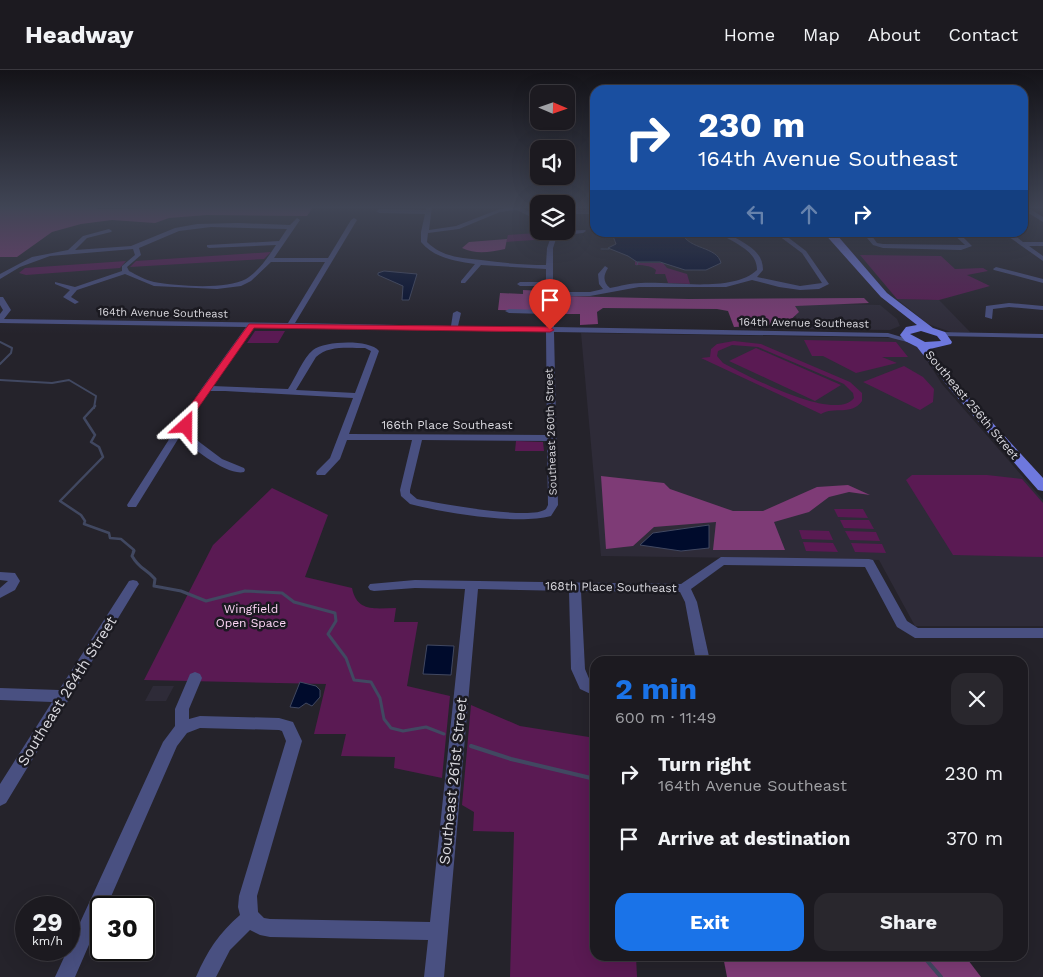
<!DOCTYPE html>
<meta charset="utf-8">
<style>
body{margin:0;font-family:"Work Sans",sans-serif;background:#29272d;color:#f1f3f6;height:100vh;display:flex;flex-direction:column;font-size:19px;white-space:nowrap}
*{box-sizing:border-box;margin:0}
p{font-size:16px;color:#a0a1a5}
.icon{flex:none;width:28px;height:28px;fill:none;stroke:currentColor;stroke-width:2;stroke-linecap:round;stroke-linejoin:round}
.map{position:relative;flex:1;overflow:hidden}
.details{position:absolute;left:590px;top:586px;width:438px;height:305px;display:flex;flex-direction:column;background:#1c1a20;border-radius:15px;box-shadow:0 5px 20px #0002,0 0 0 1px #3a383e}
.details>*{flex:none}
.hud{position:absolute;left:590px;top:15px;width:438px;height:152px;border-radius:15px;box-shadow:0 5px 20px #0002,0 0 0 1px #3a383e;background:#1a4fa0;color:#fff;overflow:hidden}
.needle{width:32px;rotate:92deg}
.fabs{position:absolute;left:530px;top:15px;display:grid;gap:10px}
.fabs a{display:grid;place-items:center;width:45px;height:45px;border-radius:10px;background:#1c1a20;box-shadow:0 5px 20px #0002,0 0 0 1px #3a383e;font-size:25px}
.speed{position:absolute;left:15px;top:826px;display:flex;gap:10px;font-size:25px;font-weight:700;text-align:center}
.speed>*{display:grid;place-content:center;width:65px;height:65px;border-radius:50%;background:#1c1a20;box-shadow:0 5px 20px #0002,0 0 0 1px #3a383e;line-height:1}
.speed small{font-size:12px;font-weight:400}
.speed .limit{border:2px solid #111;border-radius:8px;background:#fff;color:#111}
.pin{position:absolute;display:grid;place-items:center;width:42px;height:42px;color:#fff;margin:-51px -21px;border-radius:50% 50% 50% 0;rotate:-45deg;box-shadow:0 0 5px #0007}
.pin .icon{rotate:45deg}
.me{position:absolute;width:55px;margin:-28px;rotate:24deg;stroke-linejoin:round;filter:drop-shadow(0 0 4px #0008)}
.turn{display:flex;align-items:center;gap:18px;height:105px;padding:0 25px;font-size:22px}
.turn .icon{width:65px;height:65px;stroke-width:2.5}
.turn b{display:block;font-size:35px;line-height:42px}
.lanes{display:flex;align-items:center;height:48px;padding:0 25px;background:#0003;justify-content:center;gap:25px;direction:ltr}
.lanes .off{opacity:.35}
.round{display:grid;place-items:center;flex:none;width:52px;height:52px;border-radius:15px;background:#29272d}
.headline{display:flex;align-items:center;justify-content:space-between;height:85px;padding:0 25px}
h1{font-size:30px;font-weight:700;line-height:38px;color:#1a73e8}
.action{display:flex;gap:10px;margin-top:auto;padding:10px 25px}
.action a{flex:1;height:58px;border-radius:15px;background:#1a73e8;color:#fff;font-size:20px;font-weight:700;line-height:58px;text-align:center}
.action a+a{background:#29272d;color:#f1f3f6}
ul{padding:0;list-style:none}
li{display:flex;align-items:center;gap:15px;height:65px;padding:0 25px}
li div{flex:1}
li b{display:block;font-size:19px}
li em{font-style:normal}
header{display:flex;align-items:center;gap:30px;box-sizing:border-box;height:70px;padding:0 25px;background:#1c1a20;border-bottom:1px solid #3a383e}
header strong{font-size:24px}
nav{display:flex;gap:28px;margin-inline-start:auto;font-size:18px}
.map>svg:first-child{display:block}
.built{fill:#2e2b38}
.green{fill:#5a1a53;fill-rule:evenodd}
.forest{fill:#7e3b76}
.water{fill:#000b2c;stroke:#414861}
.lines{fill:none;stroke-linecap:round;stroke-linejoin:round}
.stream-far4{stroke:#414861;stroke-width:1}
.stream-far3{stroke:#414861;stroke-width:2}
.stream-far2{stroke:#414861;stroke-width:2.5}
.stream-far1{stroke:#414861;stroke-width:3}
.stream{stroke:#414861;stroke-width:4}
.minor{fill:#495081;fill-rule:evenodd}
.major{fill:#6e78de;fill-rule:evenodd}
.route{fill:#e11d48;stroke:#92132f}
.labels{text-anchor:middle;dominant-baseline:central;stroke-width:5;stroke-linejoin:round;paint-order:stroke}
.far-street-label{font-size:11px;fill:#d9d8de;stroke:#1b1a21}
.street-label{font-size:12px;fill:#d9d8de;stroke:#1b1a21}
.park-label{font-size:12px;fill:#fdd6f6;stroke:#1b1a21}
.near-street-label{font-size:15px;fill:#d9d8de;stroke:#1b1a21}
</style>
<header>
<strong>Headway</strong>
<nav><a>Home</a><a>Map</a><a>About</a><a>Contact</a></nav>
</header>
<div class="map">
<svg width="1043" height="907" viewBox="0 0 1043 907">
<rect width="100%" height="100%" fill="#25232b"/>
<!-- built -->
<g class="built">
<polygon points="897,229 939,230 970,262 951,262 928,254"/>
<polygon points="788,233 880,235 897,249 900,256 890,260 803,259"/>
<polygon points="581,263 898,268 919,278 942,314 1043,430 1043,556 915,556 879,490 601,486"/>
<polygon points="153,616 174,616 166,631 145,631"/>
</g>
<!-- green -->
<g class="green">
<polygon points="550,162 548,169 506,172 508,165"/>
<polygon points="271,182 264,189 130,197 136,191"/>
<polygon points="860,185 941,186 955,199 983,198 988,201 967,205 990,216 939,230 897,229"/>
<polygon points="126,191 120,198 26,205 19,203 25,198"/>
<path d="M635,191L641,193H663L667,198L687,204L690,214L668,213L665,204H655L656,200C650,195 641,195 635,195Z"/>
<polygon points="255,261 285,261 278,273 247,273"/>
<polygon points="804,270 896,272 908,287 882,287 897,293 856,303 823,286 812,286"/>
<path d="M734,271L761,274L850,312L862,323V331C852,346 834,336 821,344L701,288L710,287L711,279L717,274ZM732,275L758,277L844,314L853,323L854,328C835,353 746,305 723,293L717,286L718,281Z"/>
<polygon points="756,278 841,315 815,331 729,291"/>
<polygon points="904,296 923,307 934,319 933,332 920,340 863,312"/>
<polygon points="516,371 543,372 544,381 515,381"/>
<polygon points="912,405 987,405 1022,409 1043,433 1043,487 953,485 906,410"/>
<path d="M272,418L328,445L305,507L352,518C357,543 376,538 396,538L394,552H418L407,616L450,626L442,708L394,698L395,687L341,686L346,664H314L326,614L144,610L213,475Z"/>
<polygon points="834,439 863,439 868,448 838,447"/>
<polygon points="840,450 869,450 874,459 844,458"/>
<polygon points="799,460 829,461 833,470 802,469"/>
<polygon points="845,461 876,462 880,471 850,470"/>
<polygon points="803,472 833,473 838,482 806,481"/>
<polygon points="851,473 882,474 886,483 855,482"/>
<polygon points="471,635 520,656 595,668 595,886 636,886 637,907 510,907 514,762 473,761 474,742 462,735"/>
</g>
<!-- forest -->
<g class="forest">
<polygon points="0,137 96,137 97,139 313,137 307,146 207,145 169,148 155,153 112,150 81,154 52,162 17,187 0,187"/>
<path d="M507,169L505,179C490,182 477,185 462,178L469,172Z"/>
<polygon points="523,220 543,221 542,241 498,240 500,223 523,224"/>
<polygon points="561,226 689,229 864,228 869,233 795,236 799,242 786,254 734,257 728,241 717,239 603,238 597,242 598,254 580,255 580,244 558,244 558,228"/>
<polygon points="601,406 664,413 670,419 733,441 763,441 817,417 848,415 870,425 849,422 829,427 809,442 774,452 785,480 713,480 716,452 654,457 633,476 606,479"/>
<polygon points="723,886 965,886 981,907 727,907"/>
</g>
<!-- water -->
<g class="water">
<path d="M623,163H682C689,180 717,176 721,193L706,200H685L660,192H637L628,186L608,178L616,174L613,166Z"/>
<polygon points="384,201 417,204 409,230 402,230 403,216 378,205 378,203"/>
<polygon points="709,455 709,478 681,481 640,475 653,463"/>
<polygon points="427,575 454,576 451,605 423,604"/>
<polygon points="300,612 316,616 320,620 320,627 312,636 306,633 299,638 290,637"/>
</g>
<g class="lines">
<!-- stream-far4 -->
<g class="stream-far4">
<polyline points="601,179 609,179"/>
<polyline points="637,195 638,192"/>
</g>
<!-- stream-far3 -->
<g class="stream-far3">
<polyline points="0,272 12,278 11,283 0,294"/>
<polyline points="0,310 52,313 69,310 96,326 94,338"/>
</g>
<!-- stream-far2 -->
<polyline class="stream-far2" points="95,336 84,348 95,365 91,372 99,377 103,387 60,431 81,445 85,451 84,454 109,463 110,468 121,469 134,480 133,482"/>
<!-- stream-far1 -->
<path class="stream-far1" d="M134,481L132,486C140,500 146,498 155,509L154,516L181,521L206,531L245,521L282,523L294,532L335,543L336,551L328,564L346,588L354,610L371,612L380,628L384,649L391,658L403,661L426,657L444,664"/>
<!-- stream -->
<g class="stream">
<polyline points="471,676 511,689 595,709"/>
<polyline points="923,886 941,907"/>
</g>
<!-- minor -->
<g class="minor">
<path d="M426,137H432L429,160L456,156L497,140L513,137H520L539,147V151L517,140L500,142L459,159L428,163L427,172C442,187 461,188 481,190C502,193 524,195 546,195L547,178L553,161L585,160L586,161L583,163L557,166L553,178V222H590L603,219L599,214L598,204L605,196L608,198C603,206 603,212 610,218C620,216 631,213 641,213C672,211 733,223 757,200C757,179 732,173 718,162L728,164L765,162L734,167C748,175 763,182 763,200L757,207L800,216L822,213L802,183L775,163L781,162L806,181L829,214L819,219L800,220L779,217L752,210L726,217H639L590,226H553L554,257L888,263L915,271L911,273L888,267L554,262L558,435L551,446C517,455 445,443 410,434L401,426L400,420L412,370H347L340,389L325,405H317L316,403L317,401L330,388L353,328L225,321H209L191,349L190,365L222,389L244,398L245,400L244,402C227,406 192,378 180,366L136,437H128L127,435L202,318L246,257L0,253V244L3,240L0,235V227H3L11,240L4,249L288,253L325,192H271L251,211L241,216L217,219L154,216L125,204L77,220L71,227L79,232L75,234L63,227L70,220L55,214V212L75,217L122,201V196L135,185L133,179L50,186L20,197L0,209V204L32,187L68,180L83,166L109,159L112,161L111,162L87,168L75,180L131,176L175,158L197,154L238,153L290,155L297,148L300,150L274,188H328L351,150L354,148L357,150L295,253L451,256L453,243L457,241L461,243L458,256L546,257V244L509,243L505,241L509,239L546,240V216H520L517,214L520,212H546V199L481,195L465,213H461V211L475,194C455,191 434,188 421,172V162L425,144L379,143L376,141L379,139L426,140ZM211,157L287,159L279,171L207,175V177L209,178L276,175C268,187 259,201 246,209C226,220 176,216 154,212C145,210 137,205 129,201L127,197L141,185L139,178L179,161ZM254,257L546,262L547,365L349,364L379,281C369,269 325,271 313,280C303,288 295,309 288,319L212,316ZM365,278L371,281L355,323L296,320L316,287C328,275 349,278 365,278ZM422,370L547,371L548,435L546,439C531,451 439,433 417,429L410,423V420Z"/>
<polygon points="1022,137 1027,137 1043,147 1043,152 1022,139"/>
<rect x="566" y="140" width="29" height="4"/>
<polygon points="862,162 869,162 877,173 883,174 965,175 951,162 958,162 972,176 961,180 883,178 873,175"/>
<polygon points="1002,162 1010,162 1023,172 1043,172 1043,176 1029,176 1043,186 1043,191"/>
<polygon points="996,197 1043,209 1043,213 994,200 993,199"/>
<polygon points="1009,233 1043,236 1043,240 1009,237 993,239 992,249 985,247 986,236"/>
<polygon points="938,262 1043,264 1043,268 941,266 937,264"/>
<path d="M721,487L869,489L873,490L907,551L918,558H1043V568H915L897,557L865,497L724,495L691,519L697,532L710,591H696L685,532L680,522L581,521L585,599L590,611L595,613V626L580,619L571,599L569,521L478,519L444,907H424L428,870L270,867L260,865L250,860L230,880L216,907H196C207,881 219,863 240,845L238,837L239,826L286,671L282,661L279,660L200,658L187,663L177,676L106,838H101V847L75,907H55L163,672L175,656V639L190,604L195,602L200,604L202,608L189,639V649L200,646L279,648L293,652L302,671L257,826L258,842L264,848L270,849L430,852L465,519L415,518L374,521L370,520L368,517L370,514L415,510L681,514Z"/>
<polygon points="0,502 15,503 20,511 15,520 0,528 0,518 8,511 0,510"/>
<polygon points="133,510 137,511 139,514 137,517 6,733 0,736 0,714 52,632 0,630 0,618 59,620 129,511"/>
</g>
<!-- major -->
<path class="major" d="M823,162L837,165L887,223L933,258L945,262L952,272L951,274L930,279L958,315L1043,408V421L1038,420L950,319L917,277L905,271L900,265L906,257L917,255L881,227ZM921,261L937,266L941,271L925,272L910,264Z"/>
</g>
<!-- sky -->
<linearGradient id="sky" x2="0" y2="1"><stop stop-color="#141318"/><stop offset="0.52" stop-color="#404555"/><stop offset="1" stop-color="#404555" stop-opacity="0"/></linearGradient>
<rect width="1043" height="264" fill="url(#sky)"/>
<!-- route -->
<polygon class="route" points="249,254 550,257 554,260 550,262 254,258 194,344 189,358 182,358 184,344"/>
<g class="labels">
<!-- far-street labels -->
<g class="far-street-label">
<text transform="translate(163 243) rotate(1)">164th Avenue Southeast</text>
<text transform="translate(804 253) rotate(1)">164th Avenue Southeast</text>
<text transform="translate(551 362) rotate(-92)">Southeast 260th Street</text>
</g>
<!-- street labels -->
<g class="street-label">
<text transform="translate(972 335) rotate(50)">Southeast 256th Street</text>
<text x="447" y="355">166th Place Southeast</text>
<text transform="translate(611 517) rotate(1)">168th Place Southeast</text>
</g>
<!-- park labels -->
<g class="park-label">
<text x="251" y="539">Wingfield<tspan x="251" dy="14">Open Space</tspan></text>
</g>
<!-- near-street labels -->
<g class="near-street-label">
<text transform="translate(67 621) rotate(-58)">Southeast 264th Street</text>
<text transform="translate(453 711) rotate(-84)">Southeast 261st Street</text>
</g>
</g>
</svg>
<div class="fabs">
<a><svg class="needle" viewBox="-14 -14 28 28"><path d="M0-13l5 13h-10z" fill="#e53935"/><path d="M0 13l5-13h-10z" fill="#a0a1a5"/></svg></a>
<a><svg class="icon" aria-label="sound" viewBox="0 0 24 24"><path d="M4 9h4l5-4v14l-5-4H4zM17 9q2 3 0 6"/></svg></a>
<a><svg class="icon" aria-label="layers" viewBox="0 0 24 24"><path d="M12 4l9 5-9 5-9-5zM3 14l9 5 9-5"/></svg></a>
</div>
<div class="speed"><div>29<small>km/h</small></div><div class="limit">30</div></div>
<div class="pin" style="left:550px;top:260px;background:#d93025"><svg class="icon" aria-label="arrive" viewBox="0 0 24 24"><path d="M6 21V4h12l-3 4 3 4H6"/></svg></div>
<svg class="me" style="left:186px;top:356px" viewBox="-20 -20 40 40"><path d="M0-17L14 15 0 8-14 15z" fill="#e11d48" stroke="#fff" stroke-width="4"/></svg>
<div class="hud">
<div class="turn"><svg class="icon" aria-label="right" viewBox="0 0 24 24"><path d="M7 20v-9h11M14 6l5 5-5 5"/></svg><div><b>230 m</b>164th Avenue Southeast</div></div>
<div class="lanes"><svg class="icon off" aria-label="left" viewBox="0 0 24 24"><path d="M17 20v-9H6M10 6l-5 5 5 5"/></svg><svg class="icon off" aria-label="ahead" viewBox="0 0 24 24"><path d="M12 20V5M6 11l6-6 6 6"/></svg><svg class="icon" aria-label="right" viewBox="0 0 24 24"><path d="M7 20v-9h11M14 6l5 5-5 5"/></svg></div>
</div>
<section class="details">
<div class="headline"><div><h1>2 min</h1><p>600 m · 11:49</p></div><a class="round"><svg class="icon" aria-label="close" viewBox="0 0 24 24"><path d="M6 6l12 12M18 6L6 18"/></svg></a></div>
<ul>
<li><svg class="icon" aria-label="right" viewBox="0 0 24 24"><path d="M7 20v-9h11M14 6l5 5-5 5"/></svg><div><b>Turn right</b><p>164th Avenue Southeast</p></div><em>230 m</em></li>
<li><svg class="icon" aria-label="arrive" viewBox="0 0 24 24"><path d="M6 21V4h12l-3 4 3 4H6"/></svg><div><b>Arrive at destination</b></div><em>370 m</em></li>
</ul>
<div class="action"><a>Exit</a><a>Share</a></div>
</section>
</div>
